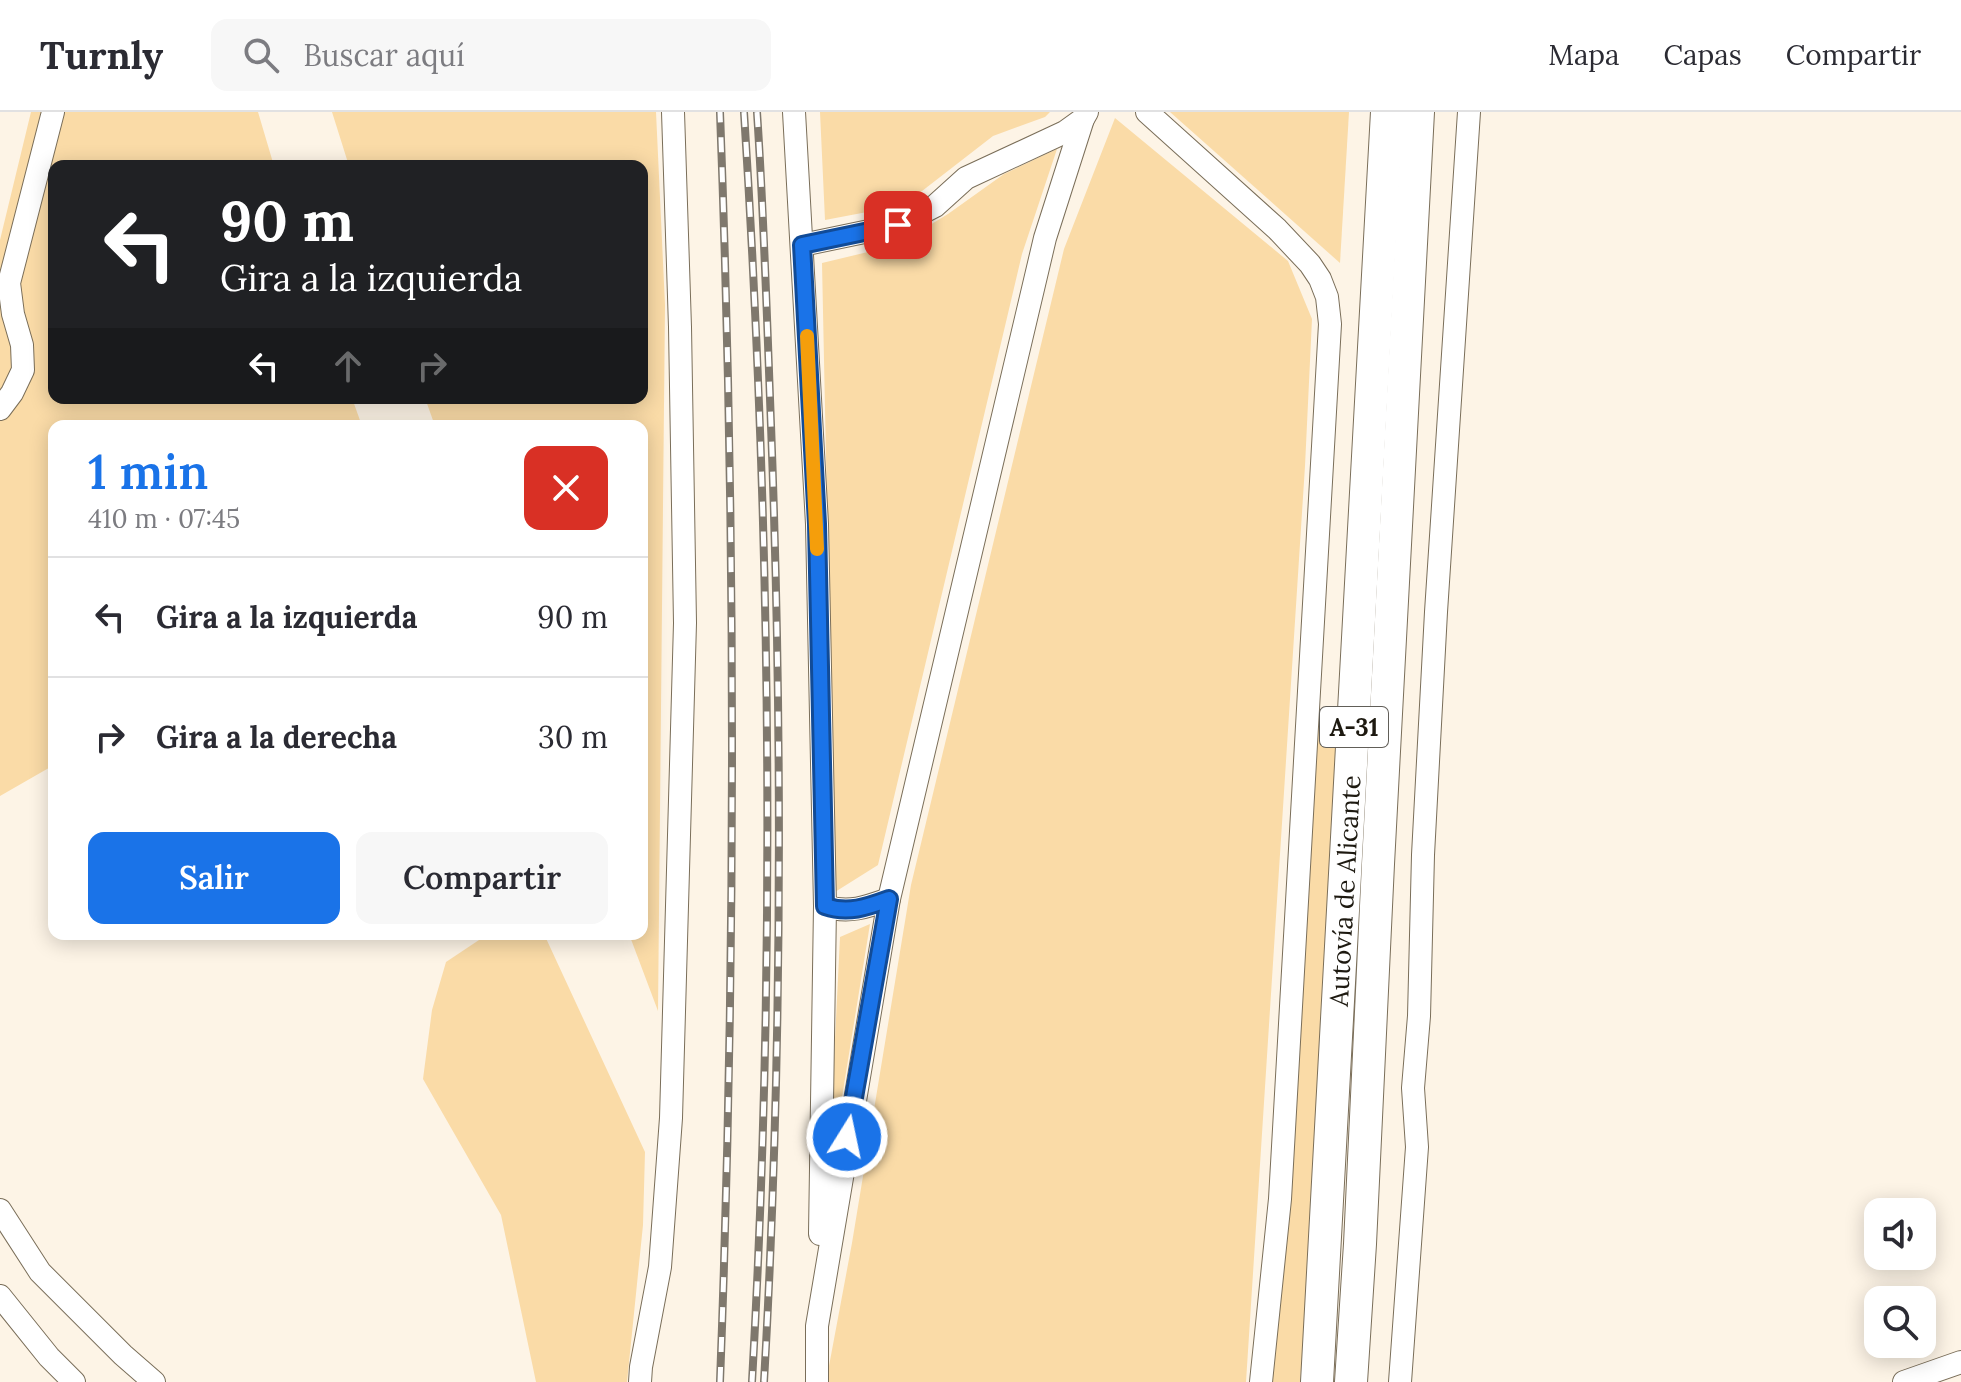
<!DOCTYPE html>
<html lang="es">
<meta charset="utf-8">
<style>
body{margin:0;font-family:Lora,serif;background:#f7f7f7;color:#2b2b33;height:100vh;display:flex;flex-direction:column;font-size:30px;white-space:nowrap}
*{box-sizing:border-box;margin:0}
p{font-size:26px;color:#7c7c81}
.icon{flex:none;width:44px;height:44px;fill:none;stroke:currentColor;stroke-width:2;stroke-linecap:round;stroke-linejoin:round}
.map{position:relative;flex:1;overflow:hidden}
.drawer{position:absolute;left:48px;top:308px;width:600px;height:520px;display:flex;flex-direction:column;background:#fff;border-radius:16px;box-shadow:0 4px 20px #0003}
.drawer>*{flex:none}
.top-card{position:absolute;left:48px;top:48px;width:600px;height:244px;border-radius:16px;box-shadow:0 4px 20px #0003;background:#202124;color:#fff;overflow:hidden}
.controls{position:absolute;left:1864px;top:1086px;display:grid;gap:16px}
.controls a{display:grid;place-items:center;width:72px;height:72px;border-radius:16px;background:#fff;box-shadow:0 4px 20px #0003;font-size:40px}
.pin{position:absolute;display:grid;place-items:center;width:68px;height:68px;color:#fff;margin:-34px;border-radius:16px;box-shadow:0 4px 12px #0006}
.me{position:absolute;width:88px;margin:-44px;rotate:10deg;stroke-linejoin:round;filter:drop-shadow(0 0 6px #0008)}
.turn{display:flex;align-items:center;gap:28px;height:168px;padding:0 40px;font-size:36px}
.turn .icon{width:104px;height:104px;stroke-width:2.5}
.turn b{display:block;font-size:56px;line-height:68px}
.lanes{display:flex;align-items:center;height:76px;padding:0 40px;background:#0003;justify-content:center;gap:40px;direction:ltr}
.lanes .off{opacity:.35}
.round{display:grid;place-items:center;flex:none;width:84px;height:84px;border-radius:16px;background:#f7f7f7}
.overview{display:flex;align-items:center;justify-content:space-between;height:136px;padding:0 40px}
h1{font-size:48px;font-weight:600;line-height:60px;color:#1a73e8}
.primary-button{display:flex;gap:16px;margin-top:auto;padding:16px 40px}
.primary-button a{flex:1;height:92px;border-radius:16px;background:#1a73e8;color:#fff;font-size:32px;font-weight:600;line-height:92px;text-align:center}
.primary-button a+a{background:#f7f7f7;color:#2b2b33}
ul{padding:0;list-style:none}
li{display:flex;align-items:center;gap:24px;height:120px;padding:0 40px;border-top:2px solid #e1e1e2}
li div{flex:1}
li b{display:block;font-size:30px}
li em{font-style:normal}
header{display:flex;align-items:center;gap:48px;box-sizing:border-box;height:112px;padding:0 40px;background:#fff;border-bottom:2px solid #e1e1e2}
header strong{font-size:38px}
nav{display:flex;gap:44px;margin-inline-start:auto;font-size:28px}
.search{width:560px;height:72px;background:#f7f7f7;display:flex;align-items:center;gap:20px;box-sizing:border-box;padding:0 28px;border-radius:16px;color:#7c7c81;font-size:30px}
.map>svg:first-child{display:block}
.green{fill:#fadba7}
.lines{fill:none;stroke-linecap:round;stroke-linejoin:round}
.minor-casing{stroke:#7a6e59;stroke-width:24}
.highway-casing{stroke:#7a6e59;stroke-width:34}
.minor{stroke:#fff;stroke-width:22}
.highway{stroke:#fff;stroke-width:32}
.rail-casing{stroke:#7f786d;stroke-width:8}
.rail{stroke:#fff;stroke-width:5;stroke-dasharray:15;stroke-linecap:butt}
.route-casing{stroke:#114b97;stroke-width:20}
.route{stroke:#1a73e8;stroke-width:14}
.slow{stroke:#f59e0b;stroke-width:14}
.labels{text-anchor:middle;dominant-baseline:central;stroke-width:8;stroke-linejoin:round;paint-order:stroke}
.shield{fill:#fff;stroke:#615e58;stroke-width:2}
.shield-label{font-size:24px;font-weight:bold;fill:#1d1910}
.street-label{font-size:26px;fill:#1d1910;stroke:#fff}
</style>
<header>
<strong>Turnly</strong>
<div class="search"><svg class="icon" aria-label="search" viewBox="0 0 24 24"><circle cx="10" cy="10" r="6"/><path d="M15 15l6 6"/></svg>Buscar aquí</div>
<nav><a>Mapa</a><a>Capas</a><a>Compartir</a></nav>
</header>
<div class="map">
<svg width="1961" height="1270" viewBox="0 0 1961 1270">
<rect width="100%" height="100%" fill="#fdf4e6"/>
<!-- green -->
<g class="green">
<polygon points="31,0 258,0 274,54 54,54 54,286 352,286 362,314 54,314 54,653 0,684 0,128"/>
<polygon points="332,0 656,0 665,193 658,899 629,822 642,822 642,314 435,314 425,286 642,286 642,54 349,54"/>
<polygon points="820,0 1050,0 1045,5 993,24 904,93 825,108"/>
<polygon points="1170,0 1349,0 1340,151"/>
<polygon points="1115,6 1288,149 1312,207 1305,354 1246,1270 826,1270 852,1131 911,773 1064,137"/>
<polygon points="1057,37 1022,142 878,753 835,780 822,151 897,133 948,102 1004,62"/>
<polygon points="1318,603 1339,603 1313,1110 1300,1270 1272,1270"/>
<polygon points="870,812 828,1072 840,825"/>
<polygon points="488,822 544,822 645,1040 643,1113 627,1270 536,1270 501,1103 423,967 432,898 446,850"/>
</g>
<g class="lines">
<defs>
<g id="minor">
<polyline points="794,0 817,412 825,794 820,1122"/>
<polyline points="1147,0 1277,117 1310,152 1320,167 1327,185 1330,212 1280,1087 1261,1270"/>
<polyline points="802,133 898,113 935,94 966,66 1065,20 1083,7"/>
<polyline points="0,297 12,281 23,258 22,233 13,202 9,171 53,0"/>
<path d="M825,794C848,802 867,795 889,787"/>
<polyline points="0,1098 40,1160 123,1243 154,1270"/>
<polyline points="0,1184 49,1245 74,1270"/>
<polyline points="640,1270 641,1255 660,1155 671,1006 685,511 680,215 673,0"/>
<polyline points="817,1270 817,1214 889,787 1045,126 1083,7 1087,0"/>
<polyline points="1400,1270 1417,1035 1413,976 1419,904 1423,743 1436,500 1469,0"/>
<polyline points="1904,1270 1961,1250"/>
</g>
<g id="highway">
<path id="s1" d="M1317,1270L1387,0"/>
<polyline points="1351,1270 1360,1132 1378,752 1418,0"/>
</g>
</defs>
<!-- minor casing -->
<use href="#minor" class="minor-casing"/>
<!-- highway casing -->
<use href="#highway" class="highway-casing"/>
<!-- minor -->
<use href="#minor" class="minor"/>
<!-- highway -->
<use href="#highway" class="highway"/>
<defs>
<g id="rail">
<path d="M744,0C771,423 776,847 752,1270"/>
<path d="M757,0C764,104 767,208 771,313C783,632 782,951 764,1270"/>
<path d="M720,1270C736,847 736,423 720,0"/>
</g>
</defs>
<!-- rail casing -->
<use href="#rail" class="rail-casing"/>
<!-- rail -->
<use href="#rail" class="rail"/>
</g>
<g class="lines">
<defs>
<path id="route" d="M847,1025L889,787C867,795 848,802 825,794L817,412L802,133L898,113"/>
</defs>
<!-- route casing -->
<use href="#route" class="route-casing"/>
<!-- route -->
<use href="#route" class="route"/>
<!-- slow -->
<polyline class="slow" points="807,224 817,437"/>
</g>
<g class="labels">
<!-- shield labels -->
<rect class="shield" x="1320" y="595" width="68" height="40" rx="6"/>
<g class="shield-label">
<text x="1354" y="615">A-31</text>
</g>
<!-- street labels -->
<g class="street-label">
<text stroke="none"><textPath href="#s1" startOffset="492">Autovía de Alicante</textPath></text>
</g>
</g>
</svg>
<div class="controls">
<a><svg class="icon" aria-label="sound" viewBox="0 0 24 24"><path d="M4 9h4l5-4v14l-5-4H4zM17 9q2 3 0 6"/></svg></a>
<a><svg class="icon" aria-label="search" viewBox="0 0 24 24"><circle cx="10" cy="10" r="6"/><path d="M15 15l6 6"/></svg></a>
</div>
<div class="pin" style="left:898px;top:113px;background:#d93025"><svg class="icon" aria-label="arrive" viewBox="0 0 24 24"><path d="M6 21V4h12l-3 4 3 4H6"/></svg></div>
<svg class="me" style="left:847px;top:1025px" viewBox="-20 -20 40 40"><circle r="17" fill="#1a73e8" stroke="#fff" stroke-width="3"/><path d="M0-11L8 9 0 5-8 9z" fill="#fff"/></svg>
<div class="top-card">
<div class="turn"><svg class="icon" aria-label="left" viewBox="0 0 24 24"><path d="M17 20v-9H6M10 6l-5 5 5 5"/></svg><div><b>90 m</b>Gira a la izquierda</div></div>
<div class="lanes"><svg class="icon" aria-label="left" viewBox="0 0 24 24"><path d="M17 20v-9H6M10 6l-5 5 5 5"/></svg><svg class="icon off" aria-label="ahead" viewBox="0 0 24 24"><path d="M12 20V5M6 11l6-6 6 6"/></svg><svg class="icon off" aria-label="right" viewBox="0 0 24 24"><path d="M7 20v-9h11M14 6l5 5-5 5"/></svg></div>
</div>
<section class="drawer">
<div class="overview"><div><h1>1 min</h1><p>410 m · 07:45</p></div><a class="round" style="background:#d93025;color:#fff"><svg class="icon" aria-label="close" viewBox="0 0 24 24"><path d="M6 6l12 12M18 6L6 18"/></svg></a></div>
<ul>
<li><svg class="icon" aria-label="left" viewBox="0 0 24 24"><path d="M17 20v-9H6M10 6l-5 5 5 5"/></svg><div><b>Gira a la izquierda</b></div><em>90 m</em></li>
<li><svg class="icon" aria-label="right" viewBox="0 0 24 24"><path d="M7 20v-9h11M14 6l5 5-5 5"/></svg><div><b>Gira a la derecha</b></div><em>30 m</em></li>
</ul>
<div class="primary-button"><a>Salir</a><a>Compartir</a></div>
</section>
</div>
